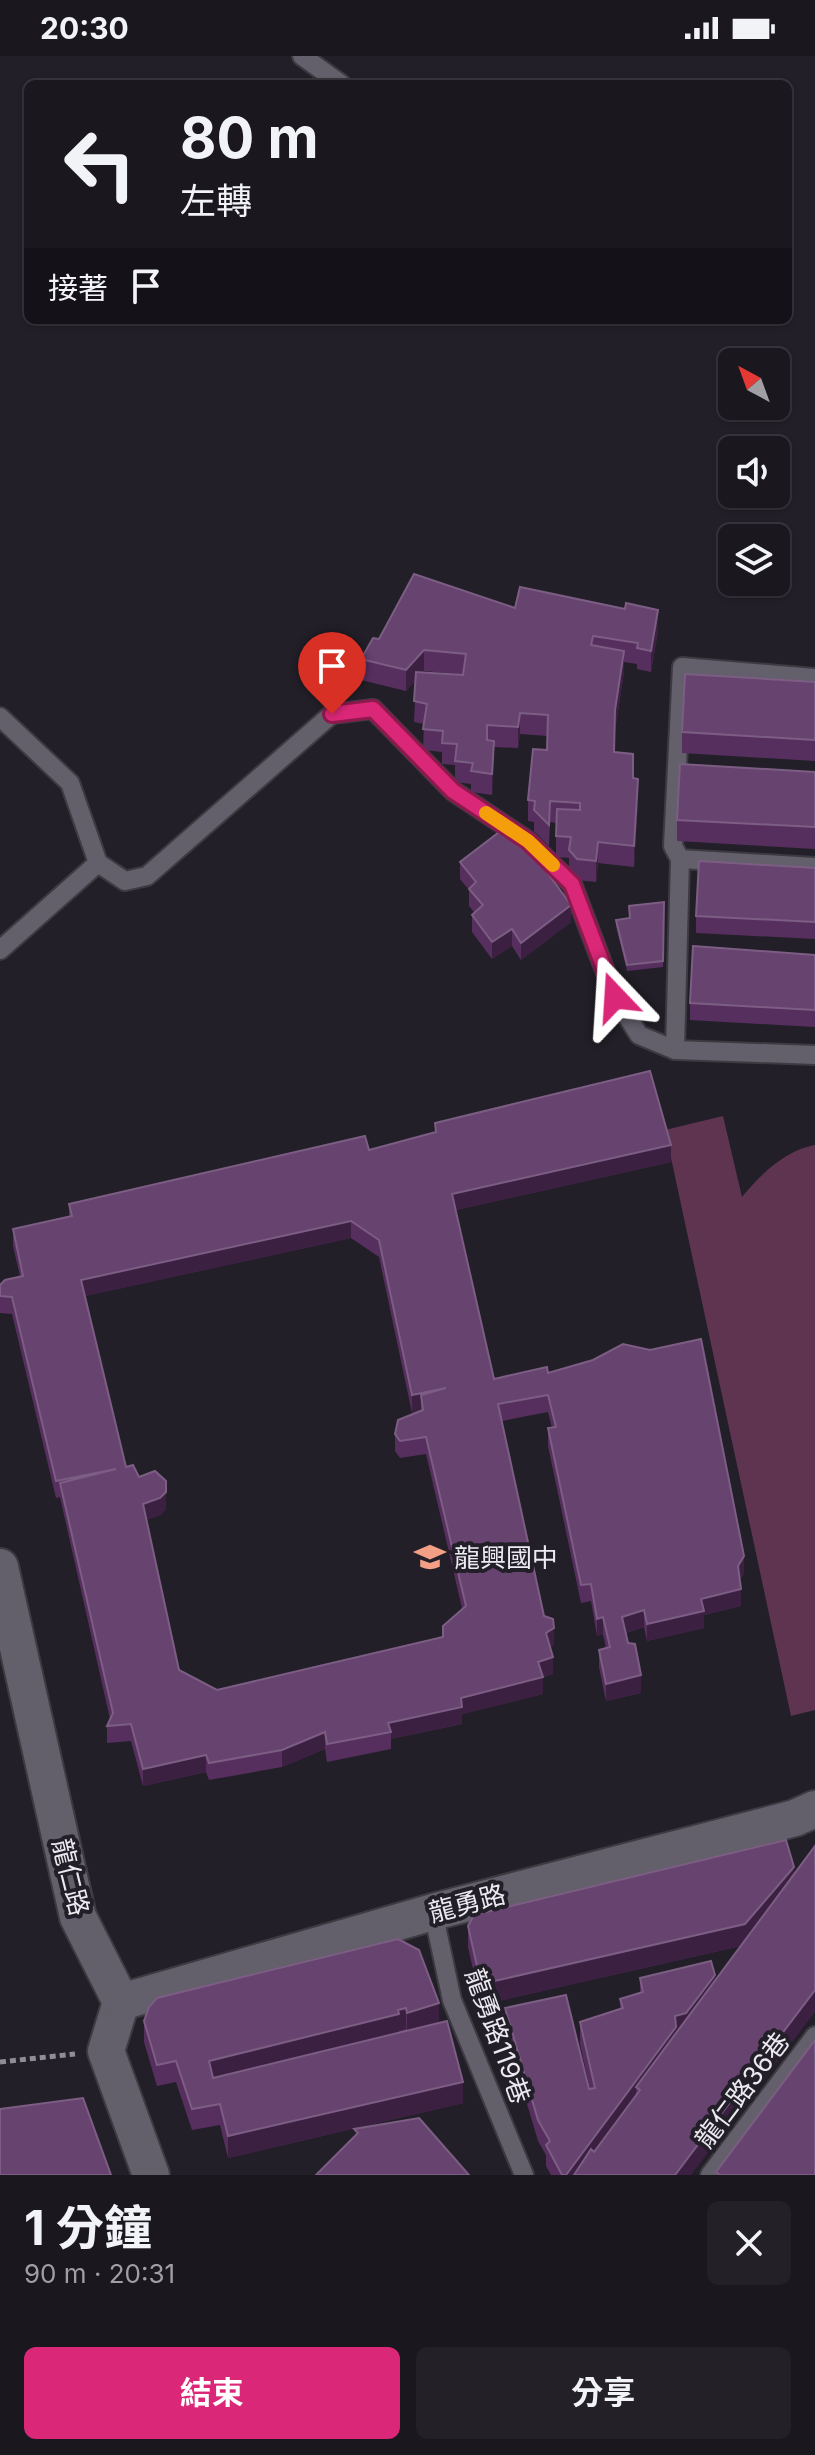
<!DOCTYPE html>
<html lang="zh-TW">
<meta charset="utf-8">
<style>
body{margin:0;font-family:Inter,"Noto Sans TC",sans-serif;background:#232027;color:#f1f3f6;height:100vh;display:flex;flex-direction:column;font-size:30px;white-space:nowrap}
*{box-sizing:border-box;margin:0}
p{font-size:26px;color:#9f9fa4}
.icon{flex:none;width:44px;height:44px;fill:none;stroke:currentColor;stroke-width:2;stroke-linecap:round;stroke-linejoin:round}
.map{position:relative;height:2119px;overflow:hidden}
.sheet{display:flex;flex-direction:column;background:#1a171e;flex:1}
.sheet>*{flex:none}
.guide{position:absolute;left:24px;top:24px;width:768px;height:244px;border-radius:12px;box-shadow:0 2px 6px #0004,0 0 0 2px #38363c;background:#1a171e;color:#f1f3f6;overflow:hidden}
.needle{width:52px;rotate:319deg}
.tools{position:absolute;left:718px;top:292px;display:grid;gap:16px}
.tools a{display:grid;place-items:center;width:72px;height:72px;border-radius:12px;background:#1a171e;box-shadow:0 2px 6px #0004,0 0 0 2px #38363c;font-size:40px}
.pin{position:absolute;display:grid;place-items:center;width:68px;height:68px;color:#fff;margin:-82px -34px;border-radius:50% 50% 50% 0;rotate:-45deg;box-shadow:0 0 8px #0007}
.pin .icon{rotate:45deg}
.me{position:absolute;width:88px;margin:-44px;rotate:340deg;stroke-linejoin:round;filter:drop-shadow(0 0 6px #0008)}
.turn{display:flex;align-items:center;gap:28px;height:168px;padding:0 24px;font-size:36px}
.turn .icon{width:104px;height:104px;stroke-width:2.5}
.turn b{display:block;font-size:56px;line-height:68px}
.then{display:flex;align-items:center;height:76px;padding:0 24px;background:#0003;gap:16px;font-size:30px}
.round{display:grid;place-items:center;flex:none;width:84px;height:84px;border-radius:12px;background:#232027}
.summary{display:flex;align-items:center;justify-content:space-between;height:136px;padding:0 24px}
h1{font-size:48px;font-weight:700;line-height:60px}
.cta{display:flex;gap:16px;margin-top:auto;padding:16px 24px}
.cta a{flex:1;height:92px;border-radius:12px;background:#db2777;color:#fff;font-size:32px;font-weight:700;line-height:92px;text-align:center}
.cta a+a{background:#232027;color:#f1f3f6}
.status{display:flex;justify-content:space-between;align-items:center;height:56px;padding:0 40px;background:#1a171e;direction:ltr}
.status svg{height:22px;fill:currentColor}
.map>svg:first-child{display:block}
.green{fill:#5f3451}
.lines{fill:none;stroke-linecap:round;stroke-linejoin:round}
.lane-casing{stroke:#3d3a42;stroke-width:22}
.street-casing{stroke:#3d3a42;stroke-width:40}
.path{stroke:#908e95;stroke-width:5;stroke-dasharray:6 4;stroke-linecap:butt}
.lane{stroke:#635f6b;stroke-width:18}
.street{stroke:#635f6b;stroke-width:36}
.wall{fill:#572f5f;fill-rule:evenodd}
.shaded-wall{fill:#3b2042}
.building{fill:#67436f;stroke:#7c5d83;stroke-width:2;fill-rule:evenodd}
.route-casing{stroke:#8e194d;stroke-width:20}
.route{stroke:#db2777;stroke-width:14}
.slow{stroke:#f59e0b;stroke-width:14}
.labels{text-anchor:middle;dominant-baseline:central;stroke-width:8;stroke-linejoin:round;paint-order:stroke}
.poi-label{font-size:26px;fill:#eceaf0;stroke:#221f28;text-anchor:start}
.street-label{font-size:26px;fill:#eceaf0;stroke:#221f28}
</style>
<div class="status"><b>20:30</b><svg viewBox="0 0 49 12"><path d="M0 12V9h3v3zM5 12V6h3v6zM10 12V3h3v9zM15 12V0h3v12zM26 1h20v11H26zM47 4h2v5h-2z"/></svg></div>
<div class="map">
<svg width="815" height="2119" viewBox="0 0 815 2119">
<rect width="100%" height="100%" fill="#221f28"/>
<!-- green -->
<path class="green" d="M723,1060L742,1141C760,1119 785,1094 815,1089V1654L791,1660L665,1074Z"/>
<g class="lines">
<defs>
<g id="lane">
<polyline points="302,0 341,28"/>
<polyline points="0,661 70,727 98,807 125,825 147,820 332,658 373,653 453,735 528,785 572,828 615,941 639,979 675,994 815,999"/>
<polyline points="680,803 815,811"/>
<polyline points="0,894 98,807"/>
<polyline points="675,994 680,803 673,790 682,611 815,622"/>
<polyline points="433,1856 452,1944 524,2119"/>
<polyline points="710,2119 815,1980"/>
</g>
<g id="street">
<polyline points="0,1511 78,1861 121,1946 106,1995 151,2119"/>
<polyline points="121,1946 433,1856 795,1762 815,1753"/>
</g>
</defs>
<!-- lane casing -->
<use href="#lane" class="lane-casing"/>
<!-- street casing -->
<use href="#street" class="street-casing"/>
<!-- path -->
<polyline class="path" points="0,2006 75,1998"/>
<!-- lane -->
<use href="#lane" class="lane"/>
<!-- street -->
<use href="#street" class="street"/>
</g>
<!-- wall -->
<g class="wall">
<path d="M515,552L658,575L651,616L637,613V608L624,606V616L615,675L614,696L633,722L638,744L634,811L598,807L596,826L577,824L569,815V802L556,801V767L550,766L549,790L534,775V766L528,765V744L547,694L548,680L520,678L518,692L494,691L492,739L471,736V728L455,726V709L442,708V696L423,694L424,668L414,666L416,624L406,635L361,624V603L379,583ZM424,615L457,618L423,616Z"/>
<polygon points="815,626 815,705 682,697 682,676"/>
<polygon points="815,716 815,793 677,785 677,764"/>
<polygon points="460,806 571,866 521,904 512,890 492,903 472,876 472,859 474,856 469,850 469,834 460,823"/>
<polygon points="815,812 815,883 696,877 696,860"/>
<polygon points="664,846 663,911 627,915 616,870 616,864 629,862"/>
<polygon points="815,899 815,971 690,964 690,947"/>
<path d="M435,1067L671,1106L456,1154L494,1323L548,1317L744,1517L740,1524L741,1550L704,1559V1572L647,1585L644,1571L626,1577L641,1637L606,1645L599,1611V1594L606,1592L603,1578L597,1580L591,1545L581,1547L548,1390V1372H552L548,1356L502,1365L544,1560L554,1589L550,1591L553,1618L543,1621V1638L462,1658V1668L391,1683V1693L327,1706L325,1693L282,1711L209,1724L206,1716L143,1730L131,1685L107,1687V1670L110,1663L60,1441L56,1442L12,1258L0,1257V1229L20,1220L13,1190V1173L69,1160V1148L369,1094L435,1076ZM351,1182L379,1201L412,1357L421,1355L395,1378V1395L400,1402L426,1398L462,1552L443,1581L217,1634L179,1614L146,1464L160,1459L166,1453L139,1421L126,1411L85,1240Z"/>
<polygon points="786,1784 691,2119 551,2119 546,2110 546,2099 538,2085 505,1973 505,1952 589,2033 590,2033 580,1988 580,1966 620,1953 620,1943 640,1936 640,1922 715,1925 741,1890 481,1949 468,1891 468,1870"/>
<polygon points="398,1883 439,1967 463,2047 228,2102 220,2069 192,2074 176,2026 157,2030 144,1986 144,1965"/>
</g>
<!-- shaded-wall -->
<g class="shaded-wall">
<polygon points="658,554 658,575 651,616 651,595"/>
<polygon points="424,594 424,615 406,635 406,614"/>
<polygon points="624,595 624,616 615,675 615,654"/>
<polygon points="520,657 520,678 518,692 518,671"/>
<polygon points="494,685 494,706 492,739 492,718"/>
<polygon points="638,723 638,744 634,811 634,790"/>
<polygon points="598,786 598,807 596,826 596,805"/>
<polygon points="571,849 571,866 521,904 521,887"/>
<polygon points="512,873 512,890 492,903 492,886"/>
<polygon points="671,1089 671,1106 452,1155 452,1138"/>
<polygon points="351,1165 351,1182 81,1241 81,1224"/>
<polygon points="446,1332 421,1339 421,1355 412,1357 412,1339"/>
<polygon points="166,1436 166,1453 160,1459 143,1465 143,1448"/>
<polygon points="744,1500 744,1517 738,1527 738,1510"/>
<polygon points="741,1533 741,1550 704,1559 704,1572 647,1585 647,1568 701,1543"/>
<polygon points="644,1554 644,1571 622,1578 622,1561"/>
<polygon points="603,1561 603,1578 597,1580 597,1563"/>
<polygon points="554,1572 554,1589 546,1594 546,1577"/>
<polygon points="553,1601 553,1618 543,1621 543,1638 462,1658 462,1668 391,1683 391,1676 388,1667 461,1642 538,1606"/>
<polygon points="641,1619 641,1637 606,1645 606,1628"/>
<polygon points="325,1676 325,1693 282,1711 282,1694"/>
<polygon points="206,1699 206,1716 143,1730 143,1713"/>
<polygon points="794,1811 794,1833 745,1889 481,1949 481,1928"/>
<polygon points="715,1919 715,1940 640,2034 636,2031 636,2046 581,2119 566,2119 675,1960"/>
<polygon points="815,1934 815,1956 691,2119 675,2119"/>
<polygon points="439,1947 439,1968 407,1978 407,1957"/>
<polygon points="406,1952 406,1973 399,1975 399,1979 209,2026 209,2005"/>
<polygon points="463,2026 463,2047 228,2102 228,2080"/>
</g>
<!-- building -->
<g class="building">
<polygon points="414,518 515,552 520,531 625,553 626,547 658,554 651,595 637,592 638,587 593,580 591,589 624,595 615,654 614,696 633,698 633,722 638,723 634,790 598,786 596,805 577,803 569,794 571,781 556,780 557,753 580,754 580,747 550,745 549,769 534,754 535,745 528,744 533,693 547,694 548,659 520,657 518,671 487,669 487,684 494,685 492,718 471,715 473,707 455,705 457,688 442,687 443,675 423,673 427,648 414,645 416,616 463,619 466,598 424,594 406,614 361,603 373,582 379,583"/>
<polygon points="685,618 815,626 815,684 682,676"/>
<polygon points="680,708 815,716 815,771 677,764"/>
<polygon points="511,767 571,849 521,887 512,873 492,886 472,859 483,849 469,833 476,826 460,806"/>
<polygon points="699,805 815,812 815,866 696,860"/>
<polygon points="664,846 663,905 627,909 616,864 630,862 629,850"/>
<polygon points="693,890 815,899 815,954 690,947"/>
<path d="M650,1015L671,1089L452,1138L494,1323L547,1311L548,1317L593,1304L623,1288L650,1294L701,1283L744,1500L738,1510L741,1533L701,1543L704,1555L647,1568L644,1554L622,1561L628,1587L635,1588L641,1619L606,1628L599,1594L610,1591L603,1561L597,1563L591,1528L581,1529L548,1372L556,1371L548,1339L498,1348L544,1560L553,1563L554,1572L546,1577L553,1601L538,1606L543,1621L461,1642L462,1651L388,1667L391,1676L327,1688L325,1676L282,1694L209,1707L206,1699L143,1713L131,1668L107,1670L113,1657L60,1427L116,1413L56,1425L12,1241L0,1240V1229L5,1224L23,1220L13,1173L72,1160L69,1148L365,1080L369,1094L436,1076L435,1067ZM351,1165L379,1184L412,1339L446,1332L421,1339L423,1354L398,1364L395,1378L400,1385L426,1381L466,1550L443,1570V1581L217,1634L179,1614L143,1448L160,1442L166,1436V1425L155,1415L139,1421L133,1409L126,1411L81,1224Z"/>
<polygon points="786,1784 794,1811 745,1868 481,1928 468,1870 474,1859"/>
<polygon points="815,1790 815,1934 675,2119 574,2119 591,2093 594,2096 640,2034 636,2031"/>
<polygon points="398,1883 419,1894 439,1947 407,1957 406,1952 398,1954 399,1958 209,2005 213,2022 447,1965 463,2026 228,2080 220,2048 192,2053 176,2005 157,2009 144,1965 149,1951 157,1942"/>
<polygon points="711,1905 715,1919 686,1957 675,1960 676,1971 566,2119 562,2119 546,2089 550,2085 538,2064 505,1952 566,1939 589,2033 595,2032 580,1966 623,1952 620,1943 643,1936 640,1922"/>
<polygon points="815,1984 815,2119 720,2119 716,2116"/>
<polygon points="83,2042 111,2119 0,2119 0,2053"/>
<polygon points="419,2062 469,2119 316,2119 358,2077 354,2073"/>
</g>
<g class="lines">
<defs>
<polyline id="route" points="332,658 373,653 453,735 528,785 572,828 615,941"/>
</defs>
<!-- route casing -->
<use href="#route" class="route-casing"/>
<!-- route -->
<use href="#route" class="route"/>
<!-- slow -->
<polyline class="slow" points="486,757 528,785 553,809"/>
</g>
<!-- icons -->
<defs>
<symbol id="school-bare" viewBox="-9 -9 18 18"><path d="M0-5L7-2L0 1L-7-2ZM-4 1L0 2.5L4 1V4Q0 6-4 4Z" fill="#f39f85" stroke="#221f28" stroke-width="2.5" paint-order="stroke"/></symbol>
</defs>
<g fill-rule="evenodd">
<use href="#school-bare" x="408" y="1479" width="44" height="44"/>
</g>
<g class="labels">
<!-- poi labels -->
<g class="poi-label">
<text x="454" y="1501">龍興國中</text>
</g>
<!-- street labels -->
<g class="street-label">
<text transform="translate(71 1821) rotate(76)">龍仁路</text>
<text transform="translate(467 1847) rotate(-15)">龍勇路</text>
<text transform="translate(498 1980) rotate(70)">龍勇路119巷</text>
<text transform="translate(742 2034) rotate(-53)">龍仁路36巷</text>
</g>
</g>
</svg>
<div class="tools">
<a><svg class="needle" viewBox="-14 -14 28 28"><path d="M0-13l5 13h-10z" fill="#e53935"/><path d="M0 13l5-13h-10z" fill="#9f9fa4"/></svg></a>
<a><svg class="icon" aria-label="sound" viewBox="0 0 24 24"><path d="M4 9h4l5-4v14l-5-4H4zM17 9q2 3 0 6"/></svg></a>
<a><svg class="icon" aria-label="layers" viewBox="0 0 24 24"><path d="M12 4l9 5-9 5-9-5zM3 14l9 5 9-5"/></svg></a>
</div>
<div class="pin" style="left:332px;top:658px;background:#d93025"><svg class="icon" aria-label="arrive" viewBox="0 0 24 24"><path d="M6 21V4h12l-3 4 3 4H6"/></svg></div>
<svg class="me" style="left:615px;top:941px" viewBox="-20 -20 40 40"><path d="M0-17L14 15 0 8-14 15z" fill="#db2777" stroke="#fff" stroke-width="4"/></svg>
<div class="guide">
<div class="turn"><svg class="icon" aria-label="left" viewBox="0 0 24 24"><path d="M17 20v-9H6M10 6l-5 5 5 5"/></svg><div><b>80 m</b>左轉</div></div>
<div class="then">接著<svg class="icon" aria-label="arrive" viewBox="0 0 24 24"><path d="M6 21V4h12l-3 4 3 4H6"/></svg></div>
</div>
</div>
<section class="sheet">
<div class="summary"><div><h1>1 分鐘</h1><p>90 m · 20:31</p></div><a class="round"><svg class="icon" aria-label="close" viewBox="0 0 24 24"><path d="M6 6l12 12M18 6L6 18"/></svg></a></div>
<div class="cta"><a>結束</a><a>分享</a></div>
</section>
